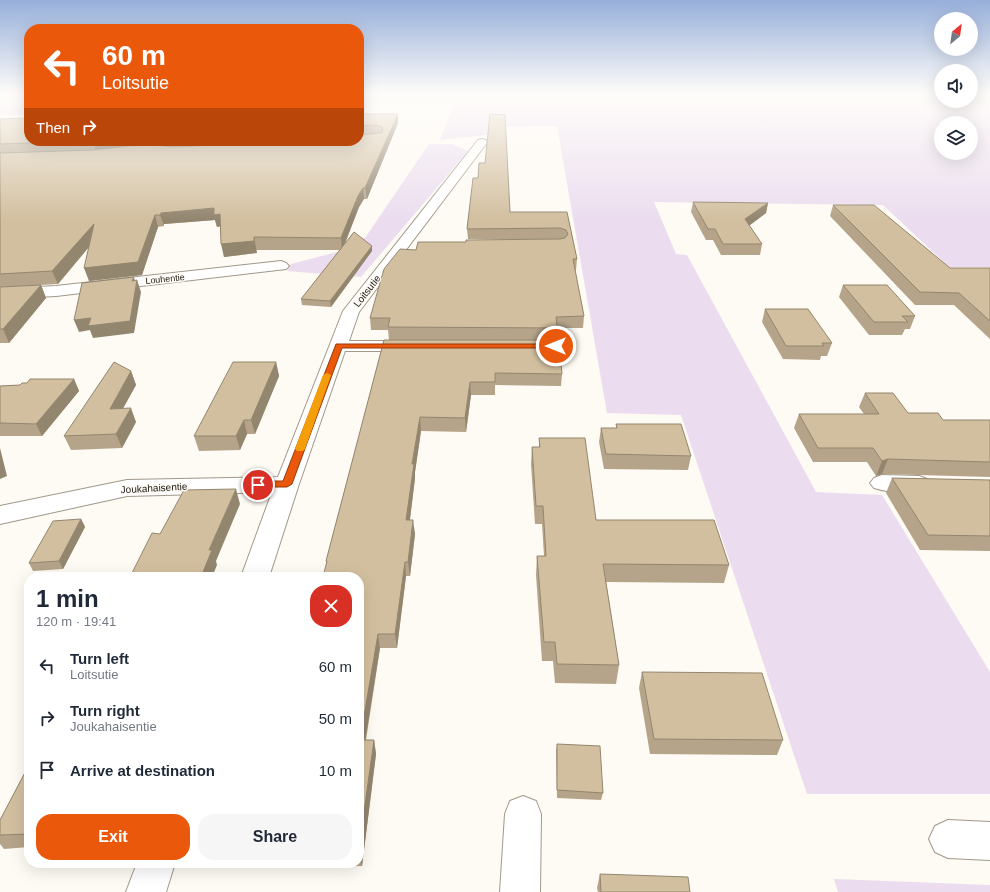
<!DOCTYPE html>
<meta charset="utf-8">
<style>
body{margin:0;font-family:Arial,sans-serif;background:#f6f6f7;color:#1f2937;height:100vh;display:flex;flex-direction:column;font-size:15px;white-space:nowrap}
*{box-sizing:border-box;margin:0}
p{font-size:13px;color:#747a83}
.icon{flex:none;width:22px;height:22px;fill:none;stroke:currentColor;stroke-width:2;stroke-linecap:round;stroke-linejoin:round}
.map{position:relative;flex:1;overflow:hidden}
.drawer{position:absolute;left:24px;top:572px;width:340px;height:296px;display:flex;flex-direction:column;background:#fff;border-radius:16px;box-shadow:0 4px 16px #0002}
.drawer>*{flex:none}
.top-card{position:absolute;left:24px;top:24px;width:340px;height:122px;border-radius:16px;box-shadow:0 4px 16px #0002;background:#ea580c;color:#fff;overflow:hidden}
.needle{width:26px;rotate:29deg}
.fabs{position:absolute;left:934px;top:12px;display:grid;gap:8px}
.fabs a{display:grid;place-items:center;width:44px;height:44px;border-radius:50%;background:#fff;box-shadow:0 4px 16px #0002;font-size:20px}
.pin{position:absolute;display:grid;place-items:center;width:34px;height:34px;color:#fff;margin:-17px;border:2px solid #fff;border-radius:50%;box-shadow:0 1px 4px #0007}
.me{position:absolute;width:44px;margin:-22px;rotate:270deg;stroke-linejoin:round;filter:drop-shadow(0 0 3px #0008)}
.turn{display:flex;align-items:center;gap:14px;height:84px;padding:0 12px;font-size:18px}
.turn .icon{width:52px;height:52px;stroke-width:2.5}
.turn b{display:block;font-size:28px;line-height:34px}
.then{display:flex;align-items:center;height:38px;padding:0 12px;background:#0003;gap:8px;font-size:15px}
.round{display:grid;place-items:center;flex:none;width:42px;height:42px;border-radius:16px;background:#f6f6f7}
.headline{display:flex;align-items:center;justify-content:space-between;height:68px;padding:0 12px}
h1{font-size:24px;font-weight:600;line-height:30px}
.primary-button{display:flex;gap:8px;margin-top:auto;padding:8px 12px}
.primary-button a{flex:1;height:46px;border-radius:16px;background:#ea580c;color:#fff;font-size:16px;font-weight:600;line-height:46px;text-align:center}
.primary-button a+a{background:#f6f6f7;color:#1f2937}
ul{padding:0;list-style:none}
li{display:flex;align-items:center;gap:12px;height:52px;padding:0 12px}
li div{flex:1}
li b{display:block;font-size:15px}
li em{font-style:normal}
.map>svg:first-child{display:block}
.green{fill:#ebddef;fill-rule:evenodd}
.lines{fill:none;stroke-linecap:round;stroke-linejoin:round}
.minor-casing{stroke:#a0988a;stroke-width:2}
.minor{fill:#fff;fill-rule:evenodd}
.wall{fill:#b5a489}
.shaded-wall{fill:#93866f}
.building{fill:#d2bf9f;stroke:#93866f}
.route{fill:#ea580c;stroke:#983908}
.slow{fill:#f59e0b}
.labels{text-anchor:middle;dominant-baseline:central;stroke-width:3;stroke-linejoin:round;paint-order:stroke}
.far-street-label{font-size:9px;fill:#23201a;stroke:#fefaf4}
.street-label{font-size:10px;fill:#23201a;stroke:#fefaf4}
</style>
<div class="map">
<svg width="990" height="892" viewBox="0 0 990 892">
<rect width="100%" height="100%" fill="#fefaf4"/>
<!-- green -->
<g class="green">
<rect x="0" y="95" width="29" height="20"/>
<path d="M359,95H941V101H971V95H990V267H949L883,205L654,202L676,254L687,255L816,492L882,495L990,672V794H807L681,415L607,413L557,126L490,127L487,135L440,140L455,101L359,105ZM941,123H971V153H941Z"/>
<polygon points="429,144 452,144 468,151 361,277 287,271 291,264 341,251 365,238"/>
<polygon points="834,879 990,885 990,892 838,892"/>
</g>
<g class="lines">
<defs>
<g id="minor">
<polygon points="482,139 486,140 487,142 486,144 359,312 349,341 413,341 419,342 422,346 419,350 413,351 345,351 299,484 269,577 241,577 272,492 127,496 0,524 0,506 127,480 278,477 343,311 478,140"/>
<polygon points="281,261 286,263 289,266 286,269 56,296 0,299 0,289 56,286"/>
<path d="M882,475L919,476L927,479L931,484L927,489C911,494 890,493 874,488L870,483L874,478Z"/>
<polygon points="523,796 536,801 541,814 540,892 500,892 505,814 510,801"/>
<polygon points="948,820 990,822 990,860 948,858 935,852 929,839 935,826"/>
<polygon points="137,863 175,863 166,892 126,892"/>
</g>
</defs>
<!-- minor casing -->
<use href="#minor" class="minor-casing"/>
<!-- minor -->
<use href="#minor" class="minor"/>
</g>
<!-- wall -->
<g class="wall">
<polygon points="359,117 398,123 367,199 364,199 359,207 345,244 372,246 372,251 331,307 302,305 301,299 340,250 256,250 257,253 224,257 220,226 217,227 215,220 164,224 164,226 158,227 142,275 89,281 89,247 58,284 41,285 46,298 9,343 0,343 0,119 29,141 359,141"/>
<polygon points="478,178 510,212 567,212 577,259 576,270 575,270 584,316 583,328 557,328 557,340 389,340 388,330 371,330 370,318 416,250 466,242 560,239 468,239 467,229"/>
<polygon points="693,202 768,203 766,213 749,226 762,244 760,255 721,255 713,240 706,240 691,212"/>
<polygon points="833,205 950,268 990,268 990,339 954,305 915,305 830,216"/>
<polygon points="843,285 915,316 910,329 905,329 902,335 869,335 839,297"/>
<polygon points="765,309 832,343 827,356 821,356 820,360 783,359 762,322"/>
<polygon points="384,340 562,374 561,386 495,385 495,395 471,395 466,432 421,431 415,472 415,478 410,520 415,534 410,576 406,576 397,648 380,648 366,740 374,740 376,754 362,866 258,867 256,863 359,863 359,577 326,564 326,561"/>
<polygon points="276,362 279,376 255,434 247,434 240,450 199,451 194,436"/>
<polygon points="131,371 136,385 123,408 136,422 122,448 71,450 64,436"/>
<polygon points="74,379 79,391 42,436 0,436 0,386 20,385 27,383"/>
<polygon points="865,393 908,413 943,420 990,420 990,477 882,474 876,476 867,462 813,462 794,428 799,414 864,414 859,407"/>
<polygon points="616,424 691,456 688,470 604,469 599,442 601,428 616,428"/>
<polygon points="539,438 596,520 729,565 724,583 606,582 619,665 616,684 555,683 553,661 542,661 536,575 537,556 544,556 542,524 535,524 531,464 532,447 539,447"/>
<polygon points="892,478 990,480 990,551 920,550 886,493"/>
<polygon points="81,519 85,527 63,569 33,571 29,563"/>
<polygon points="642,672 783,740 777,755 650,754 639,688"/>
<polygon points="557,744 603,793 601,800 557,798 556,752"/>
<polygon points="29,765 29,847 4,849 0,844 0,820"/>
<polygon points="600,874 690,892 598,892 597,888"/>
</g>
<!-- shaded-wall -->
<g class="shaded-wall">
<polygon points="398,114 398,123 367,199 365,188"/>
<polygon points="97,141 129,141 131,147 96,152 93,142"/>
<polygon points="237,141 273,141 238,144"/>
<polygon points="363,188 364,199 359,207 342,250 341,238 358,196"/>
<polygon points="768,203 766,213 743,230 745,219"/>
<polygon points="214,208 220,214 222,226 217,227 215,220 164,224 164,226 160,215 161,213"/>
<polygon points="155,215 158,227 142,275 89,281 84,268"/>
<polygon points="94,224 98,236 58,284 52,271"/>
<polygon points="254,237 257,253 224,257 221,244"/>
<polygon points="372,246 372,251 331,307 330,301"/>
<polygon points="134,277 136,286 137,280 141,292 134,333 93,338 90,330 79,332 74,320 132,281"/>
<polygon points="41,285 46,298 9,343 3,329"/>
<polygon points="276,362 279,376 255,434 251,420"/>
<polygon points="131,371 136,385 115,423 110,409"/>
<polygon points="74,379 79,391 42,436 36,424"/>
<polygon points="470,382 471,395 466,432 465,418"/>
<polygon points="131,408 136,422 122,448 116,434"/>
<polygon points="420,417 421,431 415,472 415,478 408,534 406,520 412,464"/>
<polygon points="244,420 247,434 240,450 236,436"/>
<polygon points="0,448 7,476 0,479"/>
<polygon points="888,459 882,474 876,476 882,461"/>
<polygon points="236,489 240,504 216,561 217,565 212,577 201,577 209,550"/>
<polygon points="81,519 85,527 63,569 59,561"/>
<polygon points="413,520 415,534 410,576 408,562"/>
<polygon points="405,562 406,576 397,648 395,634"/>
<polygon points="378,634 380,648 363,754 360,740"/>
<polygon points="374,740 376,754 362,866 359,856 359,848"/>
</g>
<!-- building -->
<g class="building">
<polygon points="362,114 398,114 365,188 363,188 358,196 341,238 254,237 254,241 221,244 220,214 214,215 214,208 161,213 160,215 155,215 138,262 84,268 94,224 52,271 0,274 0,153 93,150 128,146 154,145 173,147 236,144 263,141 359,141 359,135 381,133 383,130 382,127 377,125 359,126 359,117"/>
<polygon points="490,114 505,115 510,212 567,212 577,259 573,259 584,316 556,317 557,328 388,327 390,318 370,318 384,269 400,249 416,250 418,242 466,242 466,240 560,239 565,238 568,234 566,230 560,228 467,229 473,178 478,178 479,163 485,163"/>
<polygon points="29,118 29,141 97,141 0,144 0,119"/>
<polygon points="693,202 768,203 745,219 762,244 723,244 715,229 708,229"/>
<polygon points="833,205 874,205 950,268 990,268 990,321 959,293 920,292"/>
<polygon points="354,232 372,246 330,301 301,299"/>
<polygon points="134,277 132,281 137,280 130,321 88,326 91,318 74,320 82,283"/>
<polygon points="41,285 3,329 0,329 0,287"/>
<polygon points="843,285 887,285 915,316 902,316 908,322 874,322"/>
<polygon points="765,309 808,309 832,343 822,343 824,346 786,346"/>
<polygon points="384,340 559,340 562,374 495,373 495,382 470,382 465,418 420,417 412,464 414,464 406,520 413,520 408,562 405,562 395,634 378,634 360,740 374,740 359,848 359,577 323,577 327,561 326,561"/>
<polygon points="114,362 131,371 110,409 131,408 116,434 64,436"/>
<polygon points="233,362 276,362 251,420 244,420 236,436 194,436"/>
<polygon points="30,379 74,379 36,424 0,423 0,386 20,385 22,383 27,383"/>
<polygon points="865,393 893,393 908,413 938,413 943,420 990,420 990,462 888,459 882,461 873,448 818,448 799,414 879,414"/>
<polygon points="616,424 681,424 691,456 606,454 601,428 617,428"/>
<polygon points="539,438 585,438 596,520 714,520 729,565 603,564 619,665 557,664 555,642 544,642 537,556 546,556 543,506 536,506 532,447 540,447"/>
<polygon points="892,478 990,480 990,536 928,535"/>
<polygon points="236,489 209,550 212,550 201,577 130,577 152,533 160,534 184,490"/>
<polygon points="81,519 59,561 29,563 53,521"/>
<polygon points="642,672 762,673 783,740 654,739"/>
<polygon points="557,744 600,746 603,793 557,790"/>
<polygon points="29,765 29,834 0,835 0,820"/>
<polygon points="600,874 688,877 690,892 601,892"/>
</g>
<!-- sky -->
<linearGradient id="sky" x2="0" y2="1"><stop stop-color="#97afda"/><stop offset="0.43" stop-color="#fffdfa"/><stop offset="1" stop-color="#fffdfa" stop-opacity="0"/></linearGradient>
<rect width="990" height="220" fill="url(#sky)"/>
<!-- route -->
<polygon class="route" points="336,344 556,344 560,346 556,348 342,348 292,484 287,487 254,487 253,485 258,481 283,481"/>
<!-- slow -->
<polygon class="slow" points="327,373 331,375 305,449 303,451 297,451 295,449 323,375"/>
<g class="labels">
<!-- far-street labels -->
<g class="far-street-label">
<text transform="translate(165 279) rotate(-6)">Louhentie</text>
</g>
<!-- street labels -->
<g class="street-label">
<text transform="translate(367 291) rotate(-52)">Loitsutie</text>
<text transform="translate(154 488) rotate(-3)">Joukahaisentie</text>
</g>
</g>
</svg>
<div class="fabs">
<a><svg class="needle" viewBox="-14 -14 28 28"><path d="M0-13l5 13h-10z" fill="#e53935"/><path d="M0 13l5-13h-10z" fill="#747a83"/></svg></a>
<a><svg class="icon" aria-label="sound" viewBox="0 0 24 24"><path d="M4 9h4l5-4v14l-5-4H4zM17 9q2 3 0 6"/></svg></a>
<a><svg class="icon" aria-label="layers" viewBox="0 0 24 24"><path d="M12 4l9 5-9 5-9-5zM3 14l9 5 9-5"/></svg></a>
</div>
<div class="pin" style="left:258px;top:485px;background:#d93025"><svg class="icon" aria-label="arrive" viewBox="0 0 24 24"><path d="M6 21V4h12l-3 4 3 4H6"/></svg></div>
<svg class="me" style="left:556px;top:346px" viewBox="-20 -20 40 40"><circle r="17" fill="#ea580c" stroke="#fff" stroke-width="3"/><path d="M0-11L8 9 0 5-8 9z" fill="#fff"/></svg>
<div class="top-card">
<div class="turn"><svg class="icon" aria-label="left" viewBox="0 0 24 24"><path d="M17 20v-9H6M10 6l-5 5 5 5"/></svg><div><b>60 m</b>Loitsutie</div></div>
<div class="then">Then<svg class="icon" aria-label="right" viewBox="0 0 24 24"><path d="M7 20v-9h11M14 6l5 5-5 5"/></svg></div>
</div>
<section class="drawer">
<div class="headline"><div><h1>1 min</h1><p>120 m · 19:41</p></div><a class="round" style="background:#d93025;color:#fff"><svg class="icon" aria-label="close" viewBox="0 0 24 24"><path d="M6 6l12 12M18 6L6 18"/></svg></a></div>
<ul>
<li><svg class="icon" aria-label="left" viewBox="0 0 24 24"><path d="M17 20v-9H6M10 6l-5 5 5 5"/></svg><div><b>Turn left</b><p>Loitsutie</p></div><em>60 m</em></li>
<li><svg class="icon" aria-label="right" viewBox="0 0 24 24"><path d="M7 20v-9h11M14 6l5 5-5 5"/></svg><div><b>Turn right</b><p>Joukahaisentie</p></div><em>50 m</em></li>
<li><svg class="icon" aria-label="arrive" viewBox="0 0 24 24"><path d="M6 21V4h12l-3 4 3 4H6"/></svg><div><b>Arrive at destination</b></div><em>10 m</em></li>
</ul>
<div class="primary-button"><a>Exit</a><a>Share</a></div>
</section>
</div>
